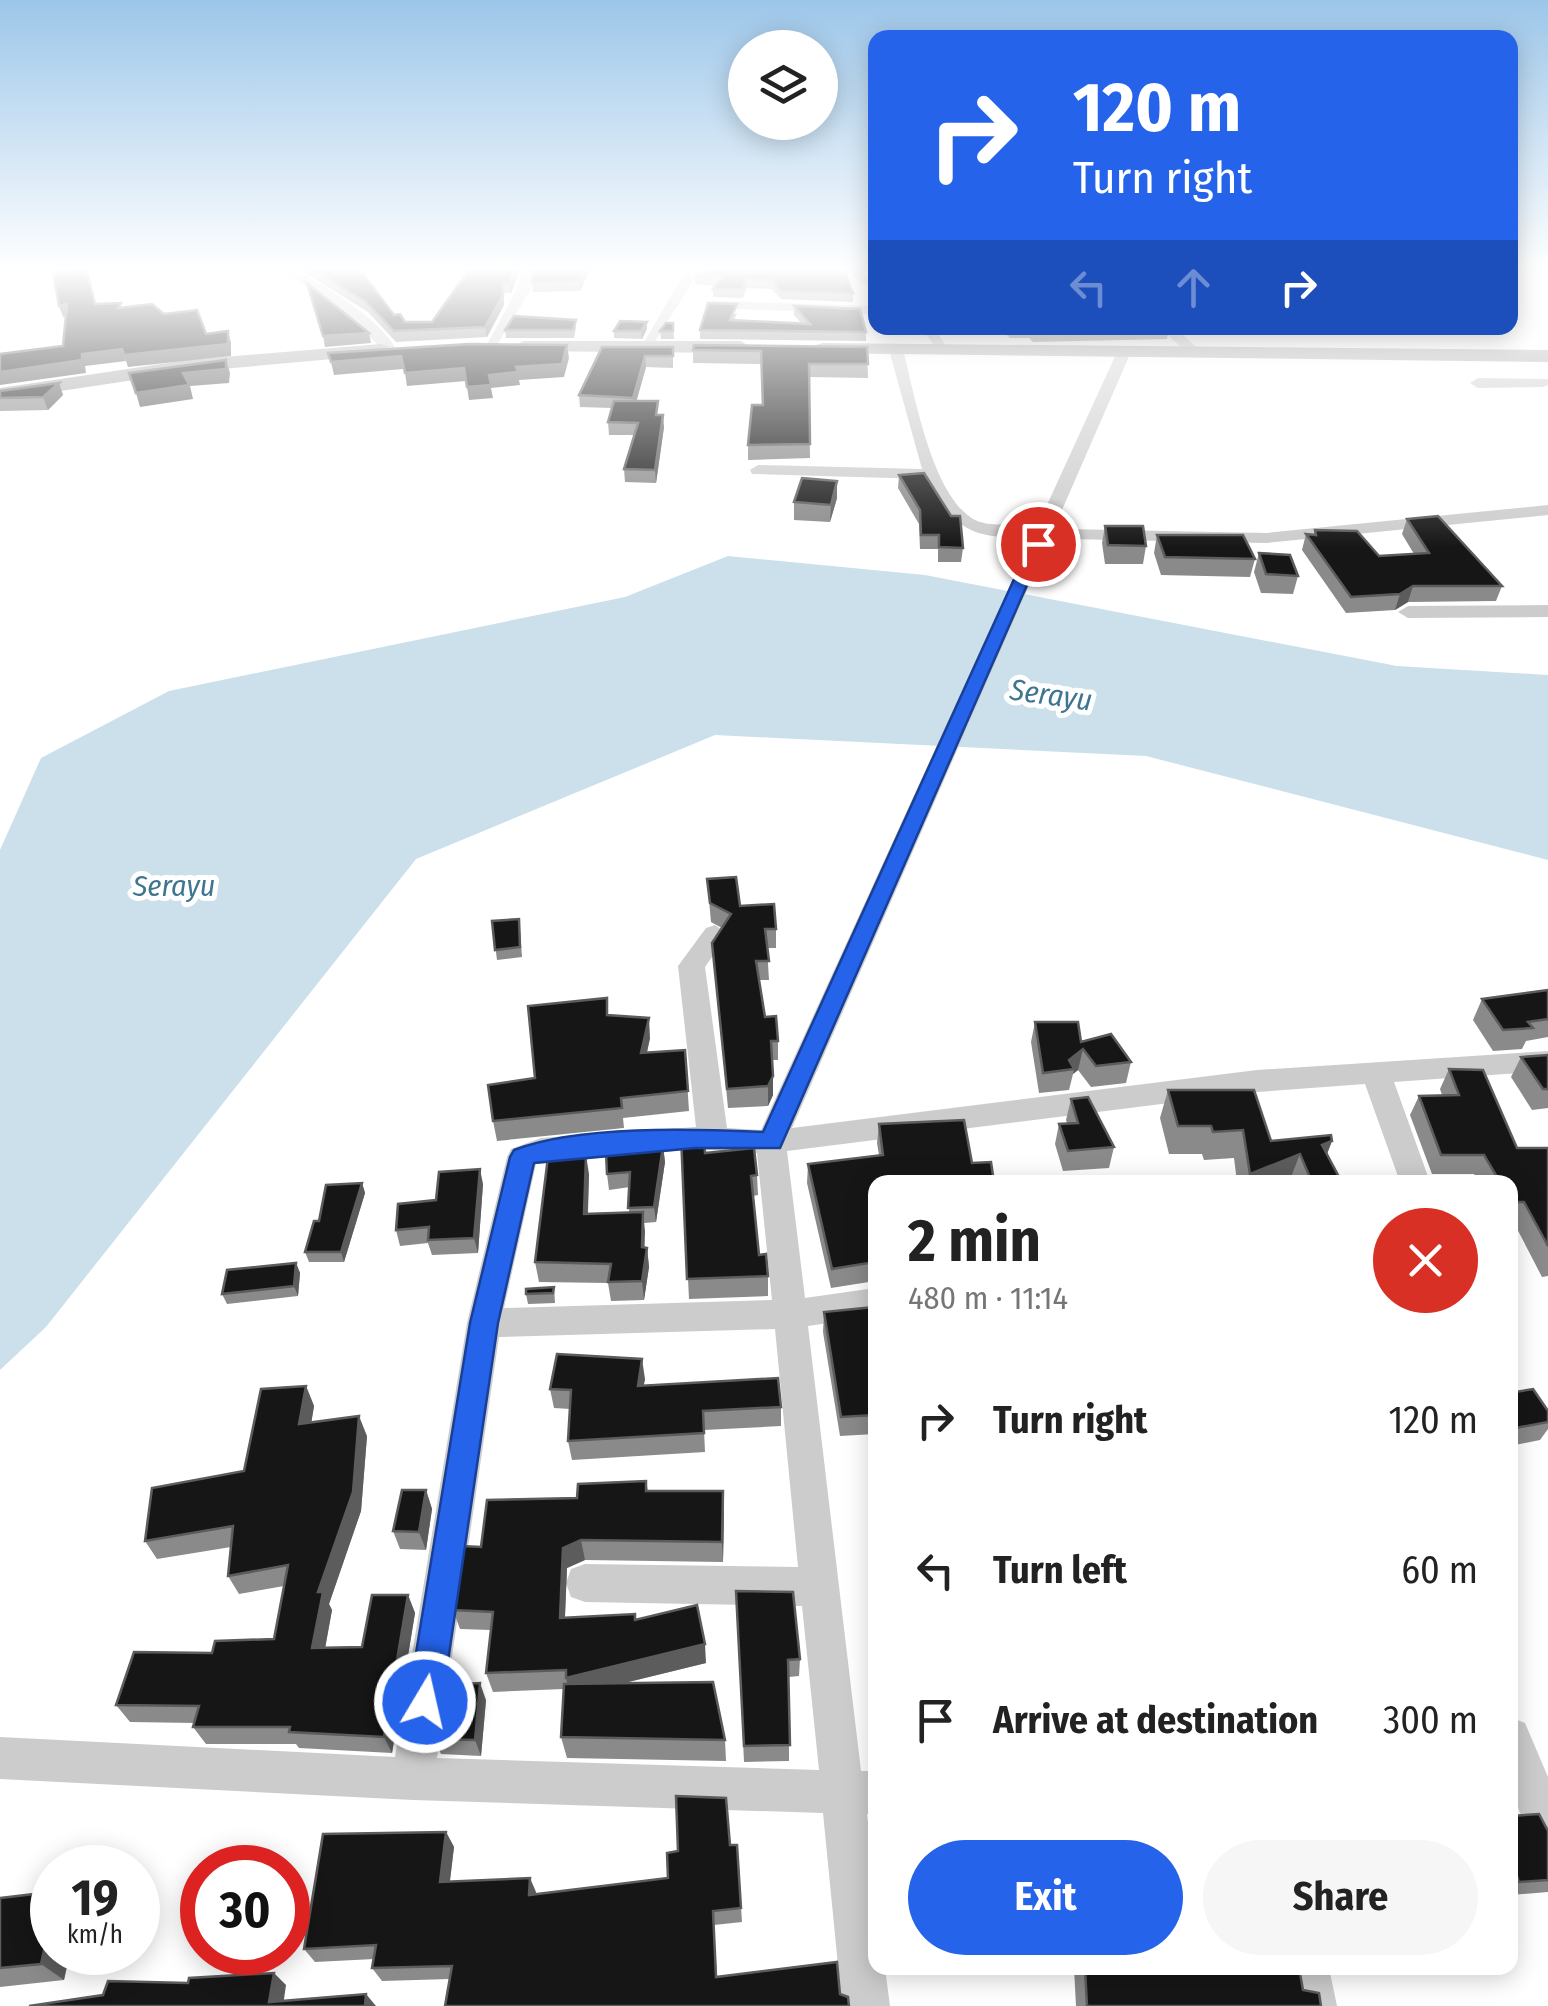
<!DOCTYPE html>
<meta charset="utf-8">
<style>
body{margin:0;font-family:"Fira Sans Condensed",sans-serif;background:#f6f6f6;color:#222;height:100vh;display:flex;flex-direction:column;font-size:38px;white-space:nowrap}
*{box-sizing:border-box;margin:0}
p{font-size:32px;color:#767676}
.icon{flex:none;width:55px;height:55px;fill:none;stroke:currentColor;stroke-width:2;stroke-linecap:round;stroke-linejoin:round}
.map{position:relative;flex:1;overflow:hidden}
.side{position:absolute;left:868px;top:1175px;width:650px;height:800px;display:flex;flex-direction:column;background:#fff;border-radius:20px;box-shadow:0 5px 25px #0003}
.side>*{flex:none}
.guide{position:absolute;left:868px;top:30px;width:650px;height:305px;border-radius:20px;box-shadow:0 5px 25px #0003;background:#2563eb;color:#fff;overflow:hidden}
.tools{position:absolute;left:728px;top:30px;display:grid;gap:20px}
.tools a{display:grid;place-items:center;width:110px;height:110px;border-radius:50%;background:#fff;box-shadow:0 5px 25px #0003;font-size:50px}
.speed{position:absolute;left:30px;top:1845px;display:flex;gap:20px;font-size:50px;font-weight:700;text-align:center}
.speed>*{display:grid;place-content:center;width:130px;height:130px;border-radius:50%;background:#fff;box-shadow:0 5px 25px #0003;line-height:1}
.speed small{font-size:25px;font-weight:400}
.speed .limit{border:15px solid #d22;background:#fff;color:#111}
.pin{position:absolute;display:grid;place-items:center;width:85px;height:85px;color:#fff;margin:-42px;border:5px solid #fff;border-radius:50%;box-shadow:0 2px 10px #0007}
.me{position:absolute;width:110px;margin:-55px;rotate:9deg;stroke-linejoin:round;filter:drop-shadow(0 0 8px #0008)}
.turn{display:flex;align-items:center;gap:35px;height:210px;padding:0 40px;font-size:45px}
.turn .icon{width:130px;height:130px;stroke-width:2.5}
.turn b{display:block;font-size:70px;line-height:85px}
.lanes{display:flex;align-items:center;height:95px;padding:0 40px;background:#0003;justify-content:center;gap:50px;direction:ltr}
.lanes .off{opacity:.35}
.round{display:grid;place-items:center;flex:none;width:105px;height:105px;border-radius:52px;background:#f6f6f6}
.summary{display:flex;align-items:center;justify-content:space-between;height:170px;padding:0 40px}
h1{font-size:60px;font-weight:700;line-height:75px}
.button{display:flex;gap:20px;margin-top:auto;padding:20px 40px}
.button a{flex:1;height:115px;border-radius:60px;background:#2563eb;color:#fff;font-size:40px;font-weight:700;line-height:115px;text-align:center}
.button a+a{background:#f6f6f6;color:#222}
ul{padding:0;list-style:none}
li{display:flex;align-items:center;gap:30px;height:150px;padding:0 40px}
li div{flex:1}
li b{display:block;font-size:38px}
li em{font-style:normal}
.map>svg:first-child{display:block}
.water{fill:#cbe0eb}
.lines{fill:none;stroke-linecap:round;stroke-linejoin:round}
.minor{fill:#ccc;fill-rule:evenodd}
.major{fill:#a7a7a7;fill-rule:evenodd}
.wall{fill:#8a8a8a}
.shaded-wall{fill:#5c5c5c}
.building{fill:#161616;stroke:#5c5c5c;stroke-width:2.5}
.route{fill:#2563eb;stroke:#184099;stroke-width:2.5}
.labels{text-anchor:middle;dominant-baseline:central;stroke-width:10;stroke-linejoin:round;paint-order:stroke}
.water-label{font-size:30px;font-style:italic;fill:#3f7590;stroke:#fff}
</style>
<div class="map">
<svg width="1548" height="2006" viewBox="0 0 1548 2006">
<rect width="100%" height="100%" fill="#fff"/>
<!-- water -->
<polygon class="water" points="728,556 925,575 1397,666 1548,675 1548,860 1146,756 715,735 416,859 46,1327 0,1370 0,850 41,758 169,691 625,597"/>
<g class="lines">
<!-- minor -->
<g class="minor">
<path d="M278,267C304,267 395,328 396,353H386L350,317Z"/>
<polygon points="522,267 534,267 531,289 494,350 484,350 517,289"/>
<polygon points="708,267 730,267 695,278 650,349 640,349 685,272"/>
<polygon points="841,267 855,267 875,282 875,292"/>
<polygon points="712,301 875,306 875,314 707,308"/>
<polygon points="921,328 935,328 950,353 940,353"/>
<polygon points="1160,328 1175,328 1203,353 1191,356"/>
<path d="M896,346L903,350C915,395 932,497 975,520C994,529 1018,520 1036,529L1117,352L1124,348L1131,352L792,1128L1257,1070L1548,1051V1071L1394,1082L1430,1182H1400L1365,1084L1257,1092L787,1151L805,1298L875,1288V1316L808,1326L861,1771H875V1815L867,1814L875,1884V1968H885L890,2006H842L823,1813L413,1800L0,1779V1737L395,1757L467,1323L507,1157L511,1149L541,1138L696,1127L678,966L706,928L715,925L728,934L705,967L727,1128L761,1130L1033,535C978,543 950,528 926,479L752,474L750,470L758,465L922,469L889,350ZM695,1149L757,1153L772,1300L504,1308L536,1164ZM775,1329L798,1567L585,1564L571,1569L566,1583L571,1597L585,1602L802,1606L819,1770L437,1758L499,1337Z"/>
<polygon points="1548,379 1548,385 1543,387 1478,388 1470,383 1478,378"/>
<polygon points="1548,505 1548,515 1266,543 1066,539 1057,534 1066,529 1266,533"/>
<polygon points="1548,605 1548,617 1408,618 1398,612 1408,606"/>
<polygon points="1510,1717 1525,1723 1548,1777 1548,1850 1533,1843 1510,1789"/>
<polygon points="1283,1968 1329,1968 1337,2006 1289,2006"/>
</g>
<!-- major -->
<g class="major">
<polygon points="523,341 741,341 750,347 741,353 516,351 514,347"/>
<polygon points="823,343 1548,350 1548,362 816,353 816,345"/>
<polygon points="381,344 388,346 388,354 188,372 0,400 0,388 188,360"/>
</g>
</g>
<!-- wall -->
<g class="wall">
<polygon points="301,267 358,267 394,315 405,322 432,322 471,267 521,267 511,293 504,293 504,305 487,337 396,342 368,312 302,271"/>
<polygon points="534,267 591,267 580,291 533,292 532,283"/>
<polygon points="848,268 847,276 853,293 853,302 781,299 772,289 747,288 743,298 713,297 713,289 715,286 695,284 695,276"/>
<polygon points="794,306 866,332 866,341 700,339 700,330 737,313 734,321 802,324 794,315"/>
<polygon points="576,320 576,328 574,338 506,338 505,330"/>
<polygon points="647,322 647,329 642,339 614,338 614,331"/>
<polygon points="673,323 674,339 661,339 660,331"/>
<polygon points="1000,328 1169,328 1167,339 1033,342 1029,338 1010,338"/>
<polygon points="602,347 673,347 673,368 646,367 636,401 659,415 664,427 656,483 625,482 624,469 634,435 609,435 608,422 612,408 580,407 579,395"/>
<polygon points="867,347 868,378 809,377 810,458 748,460 748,445 762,405 761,364 693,363 693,350"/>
<polygon points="59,383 63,395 48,410 0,411 0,391"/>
<polygon points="899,475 963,548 961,562 938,562 938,549 920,549 919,524 898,488"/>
<polygon points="837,481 837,498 830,522 794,520 794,502"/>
<polygon points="1407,519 1502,586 1496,601 1408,602 1395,610 1346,613 1302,550 1306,534 1314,535 1315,530 1379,556 1414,554 1402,534"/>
<polygon points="1105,526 1146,546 1143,564 1105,564 1102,543"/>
<polygon points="1157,535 1255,559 1250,577 1161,575 1154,553"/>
<polygon points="1259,553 1298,576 1293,594 1261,593 1254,572"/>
<polygon points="707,879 740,906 776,929 776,948 767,948 769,980 759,980 765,1017 778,1041 778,1060 772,1060 773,1095 768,1106 728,1108 712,943 722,928 711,922"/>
<polygon points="492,921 520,929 522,957 497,960"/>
<polygon points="1548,990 1548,1037 1526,1041 1522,1049 1493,1051 1473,1020 1482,999"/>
<polygon points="609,1016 650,1038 647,1053 685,1050 689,1111 623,1118 624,1128 497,1141 493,1121 535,1078"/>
<polygon points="1035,1022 1131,1062 1126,1083 1091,1087 1078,1070 1073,1074 1069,1090 1039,1093 1031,1042"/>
<polygon points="1548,1055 1548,1108 1532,1110 1511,1077 1521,1057"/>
<polygon points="1449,1069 1517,1148 1548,1148 1548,1276 1542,1277 1513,1221 1510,1221 1510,1182 1479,1182 1474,1174 1432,1174 1410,1115 1419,1096 1442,1095 1440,1089"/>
<polygon points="1168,1090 1271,1141 1332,1141 1327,1154 1339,1177 1336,1182 1237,1182 1234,1158 1204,1160 1202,1154 1169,1154 1160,1118"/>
<polygon points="1071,1099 1114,1147 1109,1168 1063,1171 1055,1144 1059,1124 1067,1123 1066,1120"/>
<polygon points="964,1120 875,1182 875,1281 831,1288 807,1183 808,1164 879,1155 877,1143 879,1124"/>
<polygon points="681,1135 705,1153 757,1175 758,1195 753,1196 759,1255 768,1276 768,1296 689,1299"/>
<polygon points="663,1146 665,1162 656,1222 644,1223 644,1248 647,1248 649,1267 644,1300 611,1301 608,1283 539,1282 535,1262 589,1174 588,1214 629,1212 630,1187 609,1190 607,1174"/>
<polygon points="362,1183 365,1193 344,1262 309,1262 305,1252 319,1221"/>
<polygon points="483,1184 478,1253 432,1255 428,1243 400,1246 396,1230 436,1200"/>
<polygon points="296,1263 300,1273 298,1296 227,1304 222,1294"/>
<polygon points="554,1287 555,1303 528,1304 526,1294"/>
<polygon points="875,1307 875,1434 840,1436 823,1332 824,1312"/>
<polygon points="645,1379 643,1386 781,1407 781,1426 704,1430 705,1452 572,1460 568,1441 570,1409 554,1408 550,1389"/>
<polygon points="306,1386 314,1406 311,1422 367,1436 361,1511 329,1604 332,1610 325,1648 362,1647 408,1595 415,1613 392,1753 299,1748 296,1744 206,1744 193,1727 195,1723 130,1722 116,1705 212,1653 274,1639 284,1586 239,1594 228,1576 231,1547 157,1559 145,1541 244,1471"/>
<polygon points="1510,1393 1548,1411 1548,1429 1540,1440 1510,1446"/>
<polygon points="646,1481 648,1491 724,1511 723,1562 585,1560 567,1568 565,1618 636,1620 706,1663 625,1683 725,1740 726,1761 567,1758 561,1737 564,1689 493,1692 486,1673 491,1630 460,1629 453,1610 481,1547 577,1498"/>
<polygon points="426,1490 432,1509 426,1550 400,1549 393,1531"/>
<polygon points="736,1591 800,1659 799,1676 789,1677 789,1761 744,1762"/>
<polygon points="875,1603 875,1635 870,1621 872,1604"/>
<polygon points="875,1690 875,1745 868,1707 870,1691"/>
<polygon points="486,1700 481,1756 441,1754 434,1739"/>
<polygon points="1510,1816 1548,1831 1548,1892 1510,1895"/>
<polygon points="446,1832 454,1847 450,1881 536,1892 535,1894 668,1878 730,1845 737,1845 742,1922 714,1925 717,1977 840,1994 450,1979 382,1981 372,1968 374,1959 315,1962 304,1949"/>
<polygon points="0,1898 52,1952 70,1952 64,1980 0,1987"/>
<polygon points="1074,1968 1299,1968 1303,1990 1321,2006 1076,2006"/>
</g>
<!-- shaded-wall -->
<g class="shaded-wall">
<polygon points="516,267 521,267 511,293 509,283"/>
<polygon points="586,267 591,267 580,291 579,281"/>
<polygon points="503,283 504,305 487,337 485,327"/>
<polygon points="67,304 71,316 63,317 59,306"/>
<polygon points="647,322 647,329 642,339 641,331"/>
<polygon points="228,331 231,343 231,356 128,367 124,355"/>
<polygon points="369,333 371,343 325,347 323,336"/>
<polygon points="567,345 569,358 564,377 519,380 520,385 491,388 493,398 469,400 467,387 489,375 516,367"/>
<polygon points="122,349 126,361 85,366 86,373 0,385 0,372 82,354"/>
<polygon points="401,356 403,369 334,375 331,362"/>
<polygon points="645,356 646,367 634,410 633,398"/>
<polygon points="226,360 230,373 229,383 190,386 193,399 140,407 136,393 183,373"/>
<polygon points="464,368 466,381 407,386 405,373"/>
<polygon points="59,383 63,395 48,410 43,397"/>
<polygon points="663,415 664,427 656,483 655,470"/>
<polygon points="837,481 837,498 830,522 831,505"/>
<polygon points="1413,586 1408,602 1395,610 1400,594"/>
<polygon points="649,1018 650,1038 642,1073 641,1053"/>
<polygon points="1083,1049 1078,1070 1073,1074 1074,1069 1069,1060"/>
<polygon points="773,1076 773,1095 768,1106 768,1086"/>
<polygon points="1332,1141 1321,1169 1322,1145"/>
<polygon points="663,1146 665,1162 656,1222 654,1207"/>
<polygon points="1300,1154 1289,1182 1247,1182 1250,1174"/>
<polygon points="586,1155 589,1174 587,1233 584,1214"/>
<polygon points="480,1169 483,1184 478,1253 474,1238"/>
<polygon points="362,1183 365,1193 344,1262 341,1252"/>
<polygon points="643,1212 645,1231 644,1267 642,1247"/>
<polygon points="647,1248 649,1267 644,1300 642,1281"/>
<polygon points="296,1263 300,1273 298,1296 294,1286"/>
<polygon points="642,1359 645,1379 640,1406 638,1386"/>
<polygon points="306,1386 314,1406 308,1444 299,1424"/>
<polygon points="359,1416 367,1436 361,1511 329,1604 332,1610 322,1665 312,1648 318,1592"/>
<polygon points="426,1490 432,1509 426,1550 419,1532"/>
<polygon points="723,1491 724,1511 723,1562 722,1542"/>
<polygon points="581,1540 585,1560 567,1568 564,1637 560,1618 563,1548"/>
<polygon points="408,1595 415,1613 392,1753 384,1737"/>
<polygon points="705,1644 706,1663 570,1696 566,1678"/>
<polygon points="480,1683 486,1700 481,1756 475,1740"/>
<polygon points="446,1832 454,1847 448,1896 440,1882"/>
<polygon points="530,1878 536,1892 534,1909 529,1895"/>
<polygon points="52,1914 52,1952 70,1952 64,1980 41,1964"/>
<polygon points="274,1973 286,1985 283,2006 269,2002"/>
<polygon points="366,1994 376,2006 365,2006"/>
</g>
<!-- building -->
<g class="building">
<polygon points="309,267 358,267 394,315 400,314 405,322 432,322 471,267 516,267 509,283 503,283 503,295 485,327 394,331 366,302"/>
<polygon points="534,267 586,267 579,281 532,283"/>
<polygon points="716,267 846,267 848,268 843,268 853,293 781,291 772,281 747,279 743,289 713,289 722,277 695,276"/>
<polygon points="86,268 95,304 121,303 118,308 152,304 164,314 197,310 206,334 228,331 228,344 124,355 122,349 82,354 82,360 0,372 0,354 63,346 67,304 59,306 53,272"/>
<polygon points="307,283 369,333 323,336"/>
<polygon points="708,303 737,304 730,320 810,324 794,306 860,309 866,332 700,330"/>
<polygon points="514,316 576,320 573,330 505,330"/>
<polygon points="620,321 647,322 641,331 614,331"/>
<polygon points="666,323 673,323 673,331 660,331"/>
<polygon points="1033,328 1131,328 1034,329"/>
<polygon points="469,344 567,345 562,364 516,367 518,372 489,375 491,385 467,387 464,368 405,373 401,356 331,362 328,353"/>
<polygon points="694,345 867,347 868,364 809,364 810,444 748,445 752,405 763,405 761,351 693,350"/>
<polygon points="602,347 673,347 673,356 645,356 633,398 579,395"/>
<polygon points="226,360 226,369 183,373 189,385 136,393 129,373"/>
<polygon points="59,383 43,397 0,398 0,391"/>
<polygon points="614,401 658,401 656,415 663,415 655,470 624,469 638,423 608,422"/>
<polygon points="924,473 951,516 960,516 963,548 939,547 939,535 921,535 920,510 899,475"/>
<polygon points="802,478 837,481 831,505 794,502"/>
<polygon points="1438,516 1502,586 1413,586 1400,594 1351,597 1306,534 1316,535 1315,530 1357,531 1379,556 1429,553 1407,519"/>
<polygon points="1105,526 1143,526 1146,546 1108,545"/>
<polygon points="1157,535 1243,535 1255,559 1165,557"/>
<polygon points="1259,553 1290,555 1298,576 1266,574"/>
<polygon points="736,877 740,906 774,904 776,929 765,929 769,961 756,961 765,1017 776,1016 778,1041 771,1041 773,1076 768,1086 727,1089 712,943 731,914 710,903 707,879"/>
<polygon points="519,919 520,947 495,950 492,921"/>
<polygon points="1548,990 1548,1019 1528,1022 1533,1028 1503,1030 1482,999"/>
<polygon points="607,998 607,1015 649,1018 641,1053 685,1050 688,1091 621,1098 622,1108 493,1121 488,1085 535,1078 528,1006"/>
<polygon points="1035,1022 1078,1022 1081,1042 1111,1034 1131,1062 1096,1066 1083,1049 1069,1060 1074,1069 1043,1073"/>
<polygon points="1548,1055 1548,1089 1543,1089 1521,1057"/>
<polygon points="1449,1069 1483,1070 1517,1148 1548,1148 1548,1246 1524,1202 1511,1202 1510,1182 1500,1182 1484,1155 1441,1155 1419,1096 1459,1095"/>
<polygon points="1168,1090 1254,1090 1271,1141 1331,1135 1332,1141 1322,1145 1339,1177 1311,1180 1300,1154 1250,1174 1243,1130 1213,1132 1211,1126 1178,1126"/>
<polygon points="1088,1097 1114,1147 1068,1151 1059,1124 1078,1123 1071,1099"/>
<polygon points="964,1120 972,1163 991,1162 994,1182 875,1182 875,1262 832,1269 808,1164 883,1155 879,1124"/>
<polygon points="704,1134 705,1153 754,1148 757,1175 751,1176 759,1255 766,1254 768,1276 687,1279 681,1135"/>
<polygon points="663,1146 654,1207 628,1208 630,1172 607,1174 606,1152"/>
<polygon points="586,1155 584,1214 643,1212 642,1247 647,1248 642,1281 608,1282 611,1264 535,1262 548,1157"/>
<polygon points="480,1169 474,1238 428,1240 429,1227 396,1230 398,1204 436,1200 439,1172"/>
<polygon points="362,1183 341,1252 305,1252 314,1221 319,1221 326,1185"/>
<polygon points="296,1263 294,1286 222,1294 227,1270"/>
<polygon points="554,1287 553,1293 526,1294 526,1289"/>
<polygon points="875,1307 875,1415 841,1417 824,1312"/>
<polygon points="557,1354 642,1359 638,1386 778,1378 781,1407 703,1411 704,1433 568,1441 571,1390 550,1389"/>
<polygon points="306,1386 299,1424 359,1416 353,1492 318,1592 323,1592 312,1648 362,1647 372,1595 408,1595 384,1737 289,1732 290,1727 193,1727 199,1706 116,1705 134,1652 212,1653 215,1641 274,1639 288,1565 228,1576 233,1526 145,1541 152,1488 244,1471 261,1389"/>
<polygon points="1533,1389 1548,1411 1548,1422 1510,1429 1510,1393"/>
<polygon points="646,1481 646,1491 723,1491 722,1542 581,1540 563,1548 560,1618 635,1614 635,1620 697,1605 705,1644 566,1678 566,1670 486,1673 493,1612 453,1610 463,1546 481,1547 487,1500 577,1498 578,1484"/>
<polygon points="402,1490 426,1490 419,1532 393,1531"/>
<polygon points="736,1591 793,1592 800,1659 788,1660 790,1745 744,1746"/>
<polygon points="713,1682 725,1740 561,1737 564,1684"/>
<polygon points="480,1683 475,1740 434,1739 442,1685"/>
<polygon points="875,1690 875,1717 870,1691"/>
<polygon points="676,1796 726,1798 730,1845 737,1845 741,1908 713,1911 716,1977 837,1962 840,1994 848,1997 849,2006 445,2006 452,1966 372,1968 376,1945 304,1949 323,1834 446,1832 440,1882 530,1878 529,1895 668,1878 667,1853 678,1851"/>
<polygon points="1539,1814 1548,1831 1548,1880 1519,1882 1510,1858 1510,1816"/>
<polygon points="52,1892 52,1914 41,1964 0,1968 0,1898"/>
<polygon points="1085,1968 1299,1968 1303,1990 1319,1993 1321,2006 1087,2006"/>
<polygon points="274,1973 269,2002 366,1994 365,2006 29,2006 103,1995 108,1981 188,1983 189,1978"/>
</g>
<!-- sky -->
<linearGradient id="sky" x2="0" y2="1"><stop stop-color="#9cc6e9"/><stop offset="0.49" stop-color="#fff"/><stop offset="1" stop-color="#fff" stop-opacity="0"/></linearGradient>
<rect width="1548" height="548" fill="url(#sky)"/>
<!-- route -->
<path class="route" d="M1038,540L1045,544L780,1148H695L534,1163L498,1323L442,1702L437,1714L425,1719L413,1714L408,1702L470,1323L510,1157L514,1150C579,1125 692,1129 763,1132L1030,544Z"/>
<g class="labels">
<!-- water labels -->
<g class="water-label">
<text transform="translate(1051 695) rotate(8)">Serayu</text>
<text x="174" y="886">Serayu</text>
</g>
</g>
</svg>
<div class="tools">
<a><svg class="icon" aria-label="layers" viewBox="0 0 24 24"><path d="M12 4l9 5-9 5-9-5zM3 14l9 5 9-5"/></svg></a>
</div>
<div class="speed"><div>19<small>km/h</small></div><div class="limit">30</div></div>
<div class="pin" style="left:1038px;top:544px;background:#d93025"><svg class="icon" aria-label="arrive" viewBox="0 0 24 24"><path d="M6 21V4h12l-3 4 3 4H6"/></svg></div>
<svg class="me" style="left:425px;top:1702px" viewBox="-20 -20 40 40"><circle r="17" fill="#2563eb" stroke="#fff" stroke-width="3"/><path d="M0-11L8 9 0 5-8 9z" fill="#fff"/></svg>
<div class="guide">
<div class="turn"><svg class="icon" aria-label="right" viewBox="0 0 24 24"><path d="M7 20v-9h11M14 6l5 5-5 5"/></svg><div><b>120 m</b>Turn right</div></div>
<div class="lanes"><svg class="icon off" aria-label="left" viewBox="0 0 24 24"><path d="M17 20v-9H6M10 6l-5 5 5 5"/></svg><svg class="icon off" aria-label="ahead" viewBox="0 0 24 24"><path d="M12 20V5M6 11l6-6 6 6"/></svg><svg class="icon" aria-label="right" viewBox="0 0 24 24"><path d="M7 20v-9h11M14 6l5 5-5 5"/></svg></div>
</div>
<section class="side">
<div class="summary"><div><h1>2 min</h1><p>480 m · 11:14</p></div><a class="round" style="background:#d93025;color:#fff"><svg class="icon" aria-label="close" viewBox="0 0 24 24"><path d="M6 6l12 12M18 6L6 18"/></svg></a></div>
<ul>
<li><svg class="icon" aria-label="right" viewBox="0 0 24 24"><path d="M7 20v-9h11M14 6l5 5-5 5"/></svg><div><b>Turn right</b></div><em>120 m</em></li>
<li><svg class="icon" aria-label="left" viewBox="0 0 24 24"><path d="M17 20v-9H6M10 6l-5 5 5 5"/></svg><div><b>Turn left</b></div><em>60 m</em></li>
<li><svg class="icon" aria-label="arrive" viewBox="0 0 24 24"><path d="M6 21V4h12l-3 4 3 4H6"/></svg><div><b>Arrive at destination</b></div><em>300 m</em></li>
</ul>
<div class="button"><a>Exit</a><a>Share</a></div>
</section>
</div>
